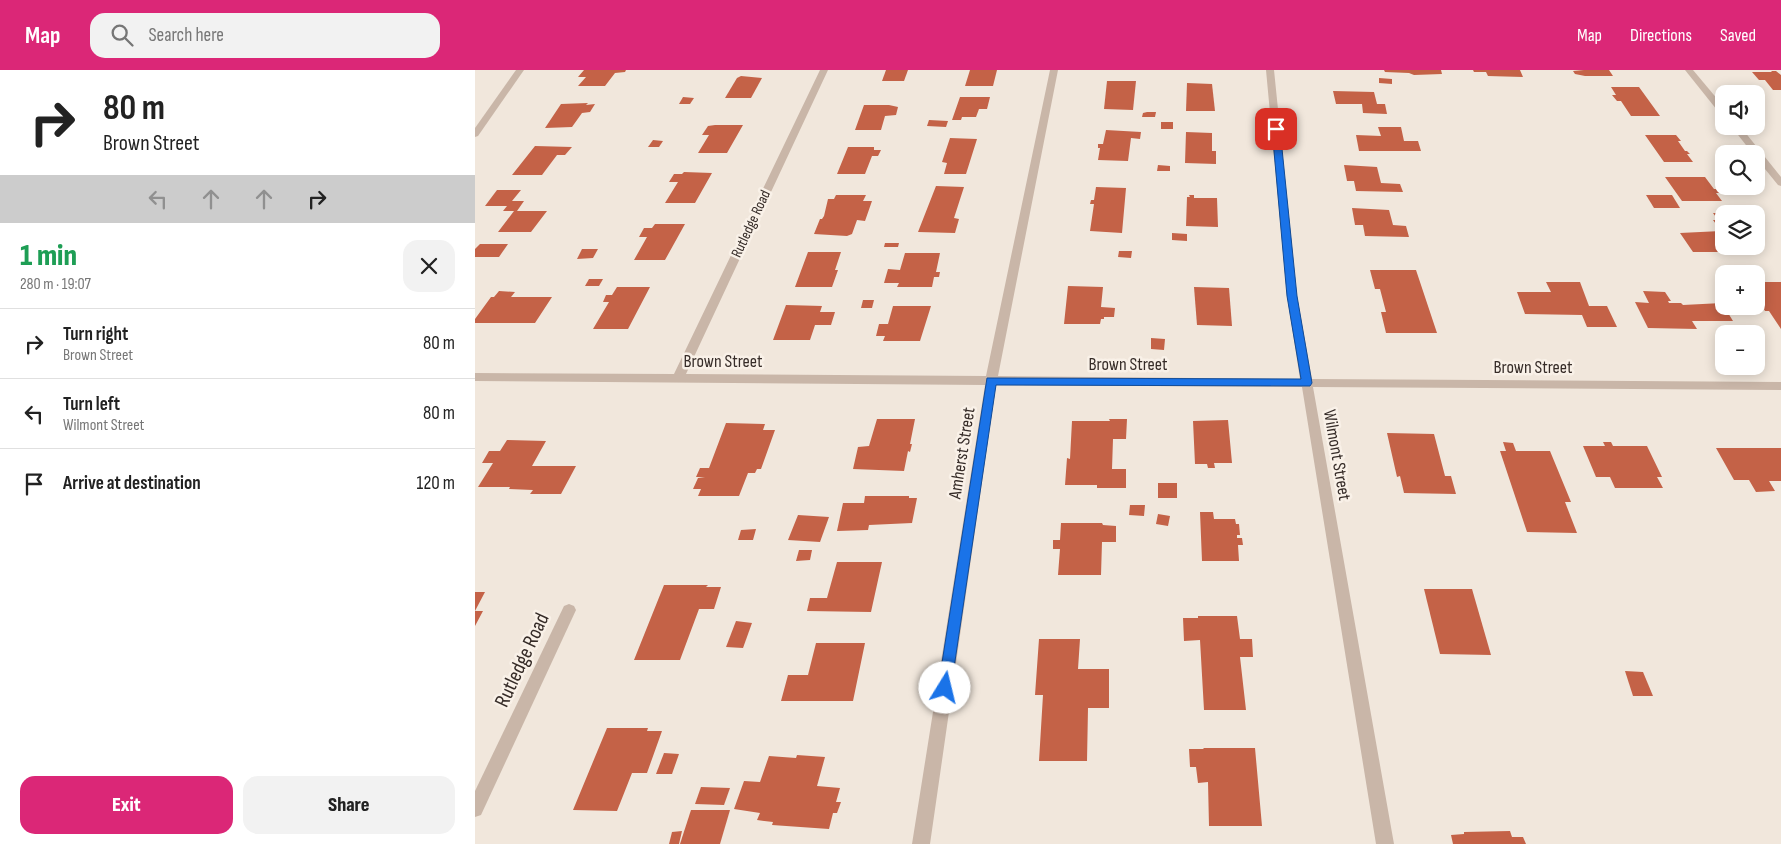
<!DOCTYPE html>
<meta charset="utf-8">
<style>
body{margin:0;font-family:"Sofia Sans Condensed",sans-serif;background:#f2f2f2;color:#222;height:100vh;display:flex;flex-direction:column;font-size:19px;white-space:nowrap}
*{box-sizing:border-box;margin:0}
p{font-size:16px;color:#767676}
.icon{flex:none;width:28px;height:28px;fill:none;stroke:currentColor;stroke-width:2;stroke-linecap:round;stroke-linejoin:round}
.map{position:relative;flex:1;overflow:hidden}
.sheet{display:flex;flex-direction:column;background:#fff;width:475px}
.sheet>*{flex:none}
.banner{background:#fff;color:#222;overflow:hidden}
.fabs{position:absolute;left:1240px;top:15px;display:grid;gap:10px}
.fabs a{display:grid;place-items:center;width:50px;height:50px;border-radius:10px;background:#fff;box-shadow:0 2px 12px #0003;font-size:25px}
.pin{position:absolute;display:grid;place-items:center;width:42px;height:42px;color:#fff;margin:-21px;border-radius:10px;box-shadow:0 2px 8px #0006}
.me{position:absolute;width:55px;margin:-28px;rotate:9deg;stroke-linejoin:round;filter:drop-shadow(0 0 4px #0008)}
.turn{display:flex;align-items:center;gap:18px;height:105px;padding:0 20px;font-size:22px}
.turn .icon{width:65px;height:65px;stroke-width:2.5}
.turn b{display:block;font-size:35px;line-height:42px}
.lanes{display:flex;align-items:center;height:48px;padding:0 20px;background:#0003;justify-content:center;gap:25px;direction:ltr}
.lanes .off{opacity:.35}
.round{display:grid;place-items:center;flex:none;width:52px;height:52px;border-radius:15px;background:#f2f2f2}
.headline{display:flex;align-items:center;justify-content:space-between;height:85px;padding:0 20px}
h1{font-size:30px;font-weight:800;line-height:38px;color:#1e9e55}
.primary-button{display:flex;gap:10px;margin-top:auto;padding:10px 20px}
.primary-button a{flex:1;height:58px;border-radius:15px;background:#db2777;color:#fff;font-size:20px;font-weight:800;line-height:58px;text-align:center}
.primary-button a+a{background:#f2f2f2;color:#222}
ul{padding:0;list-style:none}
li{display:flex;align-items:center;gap:15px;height:70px;padding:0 20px;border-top:1px solid #e0e0e0}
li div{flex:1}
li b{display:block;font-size:19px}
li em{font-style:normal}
header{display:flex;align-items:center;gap:30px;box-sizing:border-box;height:70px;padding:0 25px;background:#db2777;color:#fff}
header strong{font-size:24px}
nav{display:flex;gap:28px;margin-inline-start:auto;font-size:18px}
.search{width:350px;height:45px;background:#f2f2f2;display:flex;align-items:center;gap:12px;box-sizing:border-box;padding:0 18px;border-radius:15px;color:#767676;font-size:19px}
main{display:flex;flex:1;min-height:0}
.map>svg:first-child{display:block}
.building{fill:#c46247}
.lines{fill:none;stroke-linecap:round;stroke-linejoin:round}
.minor{fill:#c9b6a8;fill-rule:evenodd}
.route{fill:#1a73e8;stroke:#114b97}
.labels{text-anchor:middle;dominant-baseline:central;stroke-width:5;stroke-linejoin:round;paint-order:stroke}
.far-street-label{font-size:15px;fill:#362c28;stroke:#f9f1e8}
.street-label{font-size:18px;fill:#362c28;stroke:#f9f1e8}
.near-street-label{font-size:21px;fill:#362c28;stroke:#f9f1e8}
</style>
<header>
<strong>Map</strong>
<div class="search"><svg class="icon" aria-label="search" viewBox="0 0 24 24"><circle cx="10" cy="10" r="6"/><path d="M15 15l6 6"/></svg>Search here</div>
<nav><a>Map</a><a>Directions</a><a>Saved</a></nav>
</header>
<main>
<section class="sheet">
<div class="banner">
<div class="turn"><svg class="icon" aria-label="right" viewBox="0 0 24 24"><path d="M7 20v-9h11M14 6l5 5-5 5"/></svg><div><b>80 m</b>Brown Street</div></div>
<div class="lanes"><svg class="icon off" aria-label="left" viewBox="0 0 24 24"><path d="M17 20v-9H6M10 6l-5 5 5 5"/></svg><svg class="icon off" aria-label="ahead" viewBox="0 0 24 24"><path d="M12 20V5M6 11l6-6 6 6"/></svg><svg class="icon off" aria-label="ahead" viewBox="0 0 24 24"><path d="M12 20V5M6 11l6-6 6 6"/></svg><svg class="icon" aria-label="right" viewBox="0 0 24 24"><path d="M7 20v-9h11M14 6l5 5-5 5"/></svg></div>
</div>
<div class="headline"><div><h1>1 min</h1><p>280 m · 19:07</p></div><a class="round"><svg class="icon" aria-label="close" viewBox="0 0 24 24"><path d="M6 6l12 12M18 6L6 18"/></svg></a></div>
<ul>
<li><svg class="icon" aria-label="right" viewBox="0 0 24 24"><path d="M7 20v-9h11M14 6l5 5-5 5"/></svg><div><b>Turn right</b><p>Brown Street</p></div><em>80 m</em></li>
<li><svg class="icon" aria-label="left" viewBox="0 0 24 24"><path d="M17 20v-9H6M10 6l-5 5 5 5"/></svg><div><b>Turn left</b><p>Wilmont Street</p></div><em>80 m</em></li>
<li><svg class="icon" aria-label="arrive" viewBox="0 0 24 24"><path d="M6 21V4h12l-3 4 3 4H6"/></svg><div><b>Arrive at destination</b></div><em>120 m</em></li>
</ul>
<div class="primary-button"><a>Exit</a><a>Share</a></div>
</section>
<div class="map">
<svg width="1306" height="774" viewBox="0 0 1306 774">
<rect width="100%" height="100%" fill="#f1e7dc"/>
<!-- building -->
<g class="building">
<polygon points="109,0 151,0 150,2 140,3 130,16 103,16 111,7 103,7"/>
<polygon points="411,0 433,0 429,11 407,11"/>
<polygon points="495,0 522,0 518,16 490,16"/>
<polygon points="909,0 966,0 967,4 939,5 934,3 910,2"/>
<polygon points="998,0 1045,0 1048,7 1013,6 1011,2 999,2"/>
<polygon points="1109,0 1134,0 1138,6 1110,6 1100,4 1098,1"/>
<polygon points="1296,1 1301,1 1306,5 1306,20 1298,20 1290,10 1284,10 1277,2 1297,2"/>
<polygon points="266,6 287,8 276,28 250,28 262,8"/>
<polygon points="904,8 917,9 917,14 904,13"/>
<polygon points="632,11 661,11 658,40 629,39"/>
<polygon points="712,13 737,14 740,41 711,41"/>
<polygon points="1136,17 1164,17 1185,46 1156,46 1146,31 1142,31 1137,25 1141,25"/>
<polygon points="858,21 899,22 902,34 910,34 912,44 888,43 887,34 861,34"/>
<polygon points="208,27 219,28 215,34 204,34"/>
<polygon points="485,27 515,27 512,39 504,39 501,47 487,47 486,50 477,50"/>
<polygon points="113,33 111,35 120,34 115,42 107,43 97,57 70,58 86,34"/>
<polygon points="389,35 414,35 423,37 421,45 410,46 406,60 380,60"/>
<polygon points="672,42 681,42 680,47 667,47 668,43"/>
<polygon points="454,50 473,51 471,57 452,56"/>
<rect x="686" y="52" width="12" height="7"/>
<polygon points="240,55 268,55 252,83 223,83 234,65 227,65 233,56"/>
<polygon points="903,57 926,57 929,71 943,71 946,81 884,81 881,65 906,66"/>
<polygon points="631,60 666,62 665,69 656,68 653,91 623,90 625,78 623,78 623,74 628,74"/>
<polygon points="711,62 737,63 737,81 741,81 741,94 710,93"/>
<polygon points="1170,65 1201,65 1206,71 1203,71 1210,81 1212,81 1215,84 1212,84 1218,92 1189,92"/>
<polygon points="475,68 502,69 491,104 469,104 472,93 467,92"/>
<polygon points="178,70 188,71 184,77 173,77"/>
<polygon points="60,76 97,77 90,85 82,85 67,105 37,105"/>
<polygon points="373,77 399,77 399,80 406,80 403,86 397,86 390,104 362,104"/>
<polygon points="683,95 695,96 695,101 682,101"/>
<polygon points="869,95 902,97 906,113 925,114 928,122 881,121 879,111 872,111"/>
<polygon points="209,102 237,103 220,133 190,133 203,112 194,112 199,104 207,104"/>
<polygon points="1190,107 1230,107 1239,119 1242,119 1245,123 1241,123 1247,131 1207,131"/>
<polygon points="461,116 489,117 479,148 484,149 480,163 443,162"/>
<polygon points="621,117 651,118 647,163 615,161 619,134 615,134 616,130 619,130"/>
<polygon points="22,120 46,120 37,131 49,131 42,141 72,141 56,162 23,162 39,141 28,141 32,136 10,136"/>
<polygon points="361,125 391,125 388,131 397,131 390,151 382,150 377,164 372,166 339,164 345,149 347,149 349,146 353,129 359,129"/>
<polygon points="714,125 719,125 719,128 742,128 743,157 711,156 712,127 715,127"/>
<polygon points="1171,125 1197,125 1205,138 1179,138"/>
<polygon points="877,138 914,140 918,155 931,156 934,167 890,166 888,155 880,155"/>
<polygon points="1238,143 1249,143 1249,176 1281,176 1281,174 1287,182 1218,182 1205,163 1246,161 1238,150 1243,150"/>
<polygon points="180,154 210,154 190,190 159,190 172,167 164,167 169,158 177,158"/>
<polygon points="697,163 712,164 712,171 697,170"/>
<polygon points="410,173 424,173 423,177 409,177"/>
<polygon points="5,174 33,174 24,187 0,187 0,179"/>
<polygon points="107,179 123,179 118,188 102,189"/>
<polygon points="644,181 657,181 656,188 643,187"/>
<polygon points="333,182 366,182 360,200 363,200 357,217 320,217"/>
<polygon points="430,183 465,183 461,202 465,202 464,207 459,207 457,217 422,217 424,213 409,213 413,199 425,200"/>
<polygon points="895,200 941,200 962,263 911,263 906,242 911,242 905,219 900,219"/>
<polygon points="1272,200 1284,200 1290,209 1281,209 1281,204 1274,204"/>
<polygon points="114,209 128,209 124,216 110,216"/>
<polygon points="1071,212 1105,212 1114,236 1132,236 1142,257 1112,257 1107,245 1050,244 1042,222 1076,222"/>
<polygon points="1281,212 1306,212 1306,259 1294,241 1290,241 1286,234 1281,234"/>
<polygon points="593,216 628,217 626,237 640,238 639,247 629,247 629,249 626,249 625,254 589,254"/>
<polygon points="142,217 175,217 153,259 118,259 134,232 128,232 131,225 137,225"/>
<polygon points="719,217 754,218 757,256 722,255"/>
<polygon points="24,221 40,222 36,227 77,227 60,253 0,253 0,249 16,227 19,227"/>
<polygon points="1168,221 1190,222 1196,231 1193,231 1194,233 1206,233 1208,235 1247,233 1258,251 1217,251 1222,259 1173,258 1160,232 1174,233"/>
<polygon points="388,230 399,230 397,238 386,238"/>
<polygon points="311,235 347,236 345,242 360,242 356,255 340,255 335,270 298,270"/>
<polygon points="418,236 456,236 445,271 408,271 410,266 401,266 404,254 413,254"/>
<polygon points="676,268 690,269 689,280 676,279"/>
<polygon points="402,349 440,349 435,374 437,374 435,382 433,381 429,401 378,399 383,377 394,376"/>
<polygon points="634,349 652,349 651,369 638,369 637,399 651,399 651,418 622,418 622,415 590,415 592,388 595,389 597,351 635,351"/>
<polygon points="753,350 757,393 739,393 740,398 733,398 732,394 720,394 718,351"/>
<polygon points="251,353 290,354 288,360 300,360 286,399 282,399 280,403 273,403 264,426 223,426 226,419 218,419 223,408 230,407 221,407 225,398 234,398"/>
<polygon points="912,363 959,364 970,406 976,406 981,424 929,423 925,406 922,407"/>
<polygon points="32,370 71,371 57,396 101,396 86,424 55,424 58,420 34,419 35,417 3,417 18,393 7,393 14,381 25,381"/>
<polygon points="1028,372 1038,373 1041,381 1075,381 1096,432 1090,432 1102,463 1052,462 1025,381 1031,381"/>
<polygon points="1128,372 1136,372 1138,376 1172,376 1187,407 1182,407 1188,418 1140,418 1135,407 1121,407 1108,376 1130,376"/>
<polygon points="1241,378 1306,378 1306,411 1294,411 1300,421 1281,422 1274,410 1259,410"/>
<rect x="683" y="413" width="19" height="15"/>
<polygon points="390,426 434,426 434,428 442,428 437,453 394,455 393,460 362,461 368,433 389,433"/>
<polygon points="655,435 670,435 669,446 654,445"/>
<polygon points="725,442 738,442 739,449 760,449 761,454 764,454 765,465 762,465 762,468 767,468 768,475 763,475 764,491 727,491"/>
<polygon points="683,444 695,446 693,456 681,454"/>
<polygon points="323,445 354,447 345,472 313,470"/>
<polygon points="586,453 627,453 628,455 641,456 641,472 627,472 626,505 583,505 585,479 578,479 578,470 585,470"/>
<polygon points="281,459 278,470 263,470 266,460"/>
<polygon points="324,480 337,480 335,490 321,491"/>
<polygon points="362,492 407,492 396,542 332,541 335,528 352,528"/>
<polygon points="189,515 233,515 231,517 246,517 239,539 224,539 205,590 159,590"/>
<polygon points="949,519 997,519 1016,585 965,584"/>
<polygon points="0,522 10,522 0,541 8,541 0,556"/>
<polygon points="723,546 762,546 765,569 777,569 778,587 765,587 771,640 729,640 725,570 709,571 708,548 723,548"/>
<polygon points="261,551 277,553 268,578 251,577"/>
<polygon points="564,569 605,569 603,599 634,599 634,638 613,638 612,691 564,691 568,625 560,625"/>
<polygon points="341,573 390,573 378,631 306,631 313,605 333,605"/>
<polygon points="1150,601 1168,602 1178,626 1158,626"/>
<polygon points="132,658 173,658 172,661 187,661 172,703 157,703 142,741 98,740"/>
<polygon points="728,678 780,678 787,756 734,756 733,712 723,713 721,697 715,697 714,679 729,679"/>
<polygon points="189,683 204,684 197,704 181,704"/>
<polygon points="322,685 350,687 342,716 365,718 361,732 366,732 362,743 358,743 354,759 297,755 298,752 282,750 285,743 259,739 269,711 285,712 294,686 321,688"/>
<polygon points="226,717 255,718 249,735 220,734"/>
<polygon points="216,740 255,740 245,774 205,774"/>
<polygon points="207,761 204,774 194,774 197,762"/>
<polygon points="1035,761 1037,767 1048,767 1051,774 978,774 976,765 989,764 989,762"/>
</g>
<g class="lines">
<!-- minor -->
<g class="minor">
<polygon points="41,0 49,0 3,66 0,67 0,58"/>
<polygon points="345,0 353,0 211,304 511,306 575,0 583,0 523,306 825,309 812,226 791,0 799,0 822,226 837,309 1306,312 1306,320 838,317 919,774 901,774 827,317 521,315 455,774 437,774 510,315 0,311 0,303 199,304"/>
<polygon points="1210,0 1218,0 1249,37 1249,45 1246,45"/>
<polygon points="1256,56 1265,56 1306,107 1306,116 1303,115 1281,88 1281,84 1278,84"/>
<polygon points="94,534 99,536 101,540 6,745 0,747 0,721 89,536"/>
</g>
</g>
<!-- route -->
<polygon class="route" points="801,57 805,59 822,226 837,313 835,316 521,315 476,618 474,623 470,624 465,623 463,618 512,308 826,309 812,226 797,59"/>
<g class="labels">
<!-- far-street labels -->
<g class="far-street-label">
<text transform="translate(276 154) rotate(-65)">Rutledge Road</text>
</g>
<!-- street labels -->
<g class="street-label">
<text x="248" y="291">Brown Street</text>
<text x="653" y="294">Brown Street</text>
<text x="1058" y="297">Brown Street</text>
<text transform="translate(487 383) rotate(-81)">Amherst Street</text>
<text transform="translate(862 385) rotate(80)">Wilmont Street</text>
</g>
<!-- near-street labels -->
<g class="near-street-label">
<text transform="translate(47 590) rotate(-65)">Rutledge Road</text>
</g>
</g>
</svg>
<div class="fabs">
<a><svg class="icon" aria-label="sound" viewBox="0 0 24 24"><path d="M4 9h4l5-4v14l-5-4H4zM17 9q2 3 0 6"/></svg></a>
<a><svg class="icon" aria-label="search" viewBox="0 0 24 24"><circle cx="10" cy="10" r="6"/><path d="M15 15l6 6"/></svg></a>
<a><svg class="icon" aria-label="layers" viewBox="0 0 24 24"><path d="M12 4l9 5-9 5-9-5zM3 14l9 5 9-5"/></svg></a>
<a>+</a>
<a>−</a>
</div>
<div class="pin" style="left:801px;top:59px;background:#d93025"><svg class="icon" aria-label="arrive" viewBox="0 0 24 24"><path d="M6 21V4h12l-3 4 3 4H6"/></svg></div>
<svg class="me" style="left:470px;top:618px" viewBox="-20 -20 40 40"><circle r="19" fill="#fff"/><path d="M0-13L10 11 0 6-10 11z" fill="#1a73e8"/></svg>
</div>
</main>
